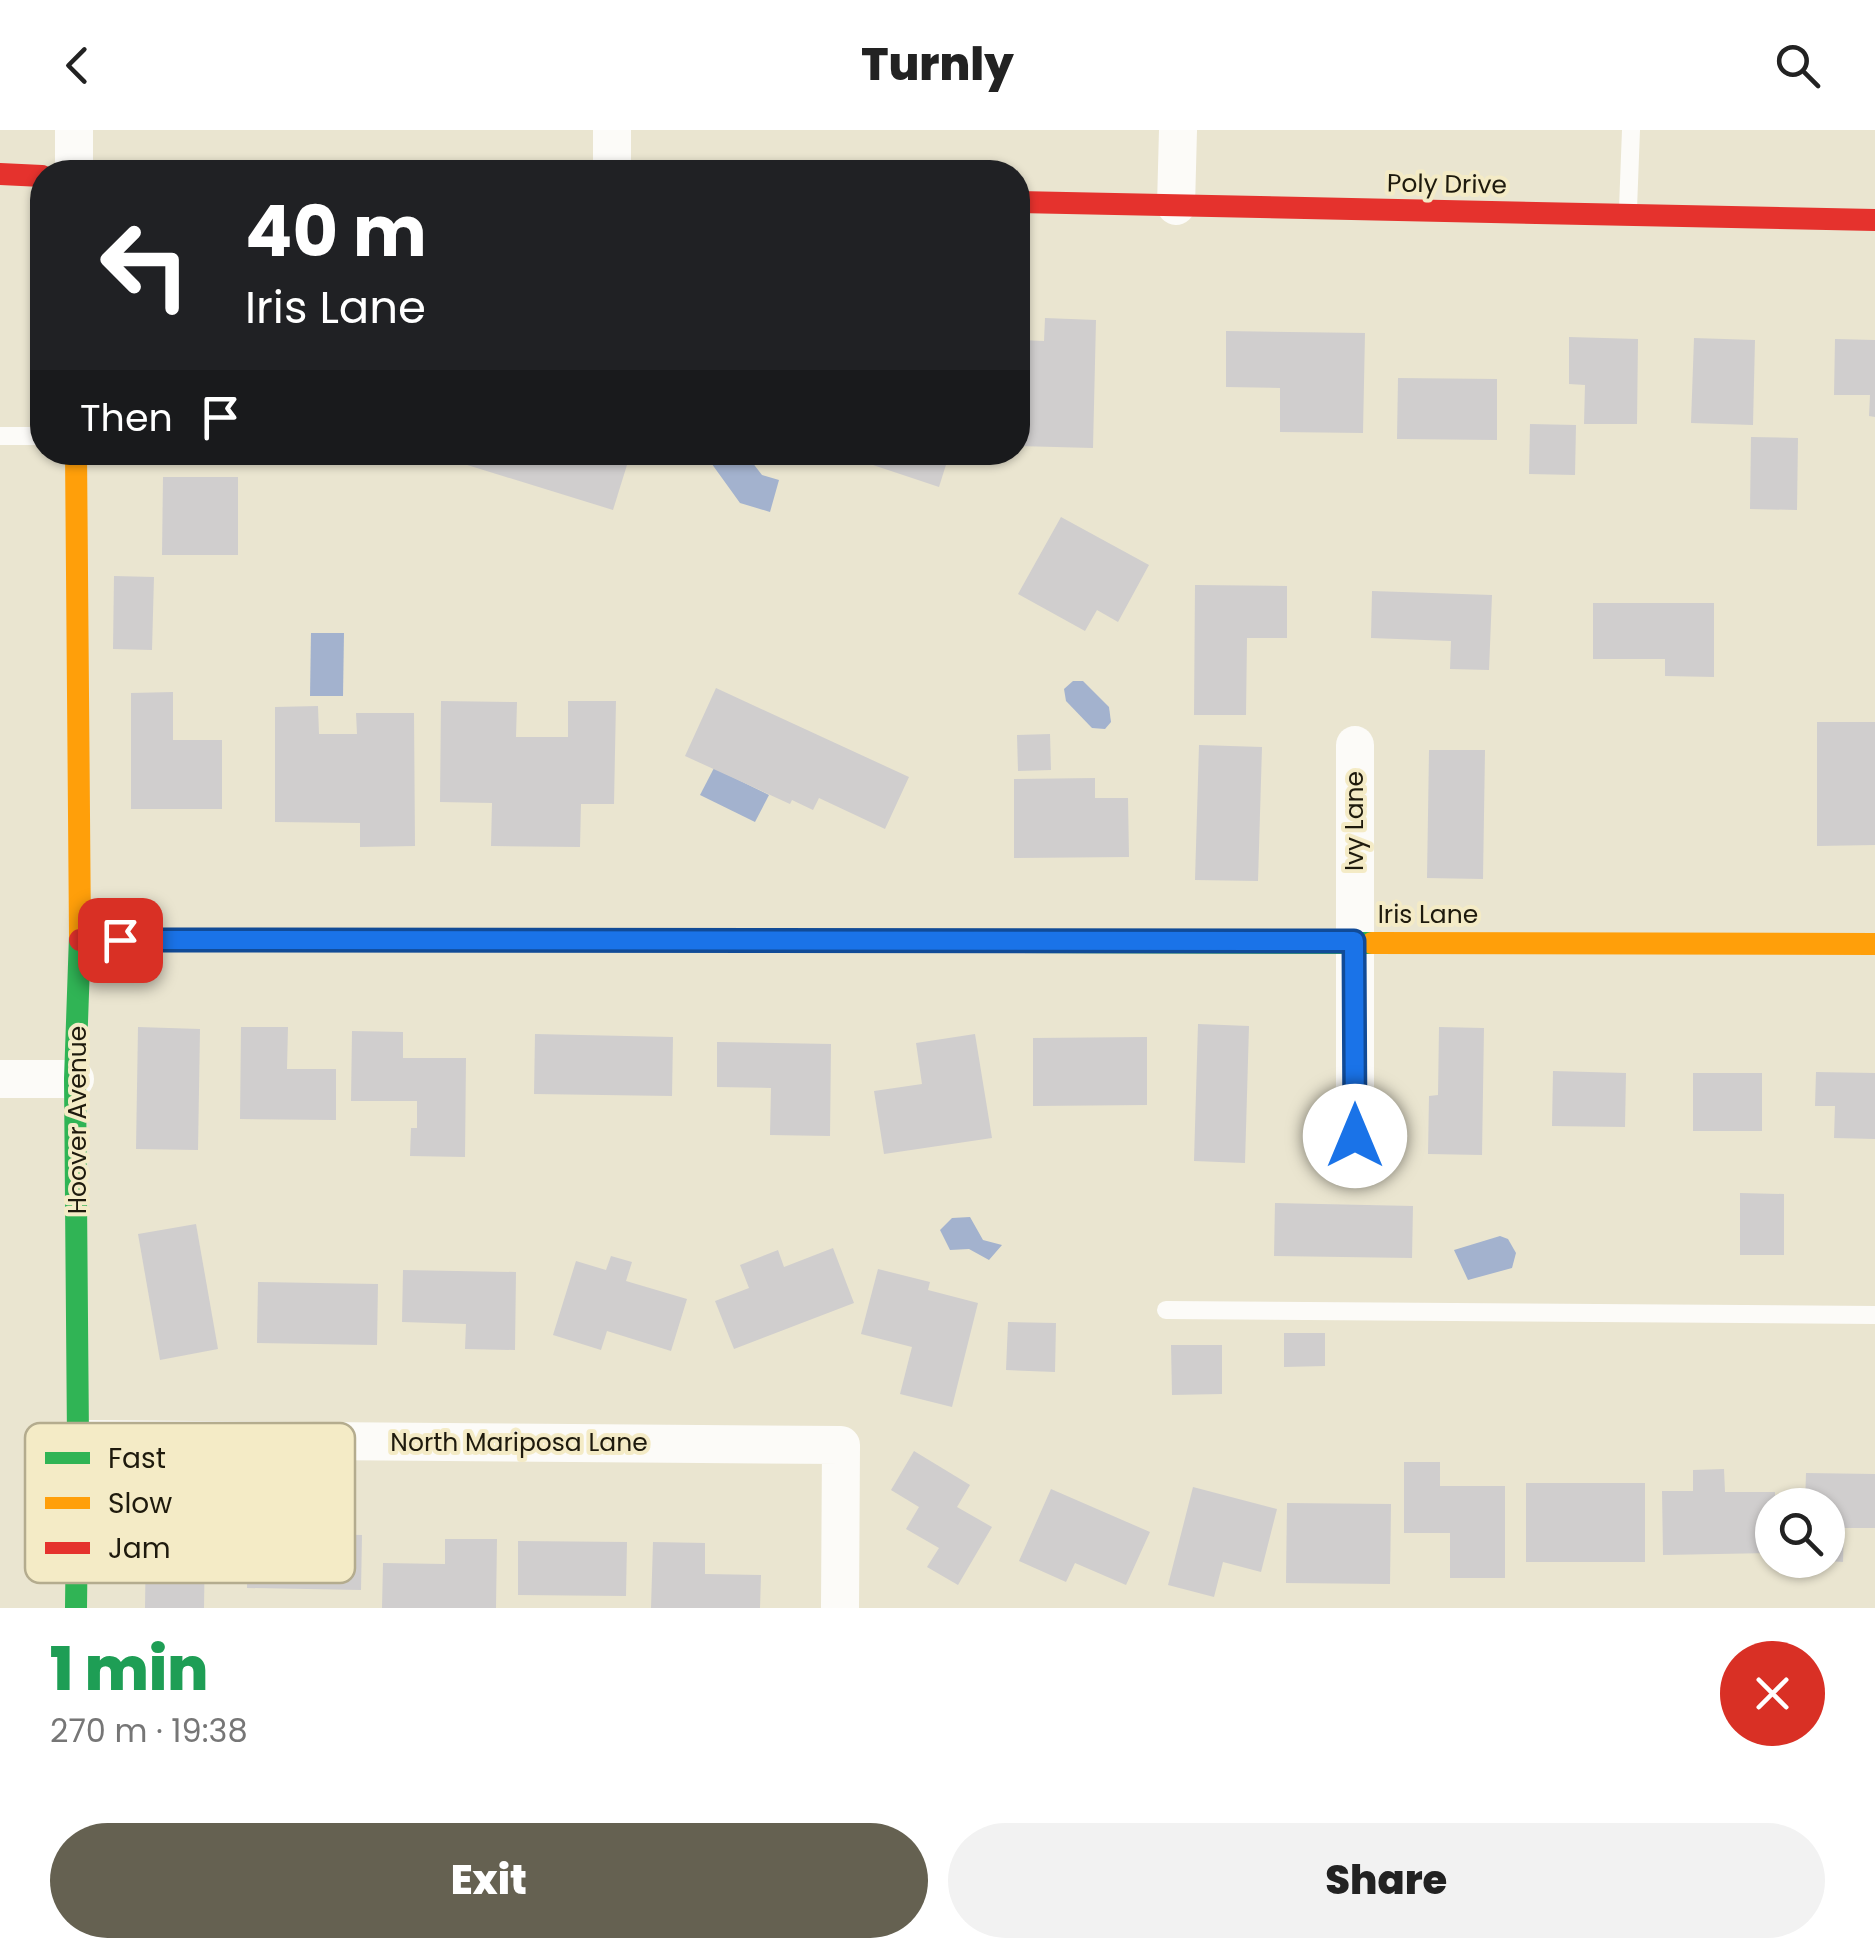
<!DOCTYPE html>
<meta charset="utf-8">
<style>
body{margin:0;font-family:Poppins,sans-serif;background:#f2f2f2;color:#222;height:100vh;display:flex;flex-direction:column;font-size:38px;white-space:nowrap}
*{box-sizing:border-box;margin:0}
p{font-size:32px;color:#767676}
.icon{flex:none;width:55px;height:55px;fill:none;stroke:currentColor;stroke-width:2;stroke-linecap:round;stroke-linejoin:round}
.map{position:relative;height:1478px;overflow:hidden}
.drawer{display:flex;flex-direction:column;background:#fff;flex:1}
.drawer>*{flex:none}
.hud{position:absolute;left:30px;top:30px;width:1000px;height:305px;border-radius:40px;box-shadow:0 2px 8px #0004;background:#202124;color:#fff;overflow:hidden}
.buttons{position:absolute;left:1755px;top:1358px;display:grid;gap:20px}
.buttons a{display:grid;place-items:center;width:90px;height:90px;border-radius:50%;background:#fff;box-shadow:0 2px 8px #0004;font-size:50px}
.pin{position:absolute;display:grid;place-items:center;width:85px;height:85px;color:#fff;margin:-42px;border-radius:20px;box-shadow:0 5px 15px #0006}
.me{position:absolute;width:110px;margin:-55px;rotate:0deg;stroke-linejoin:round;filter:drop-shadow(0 0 8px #0008)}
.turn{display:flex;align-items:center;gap:35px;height:210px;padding:0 50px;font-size:45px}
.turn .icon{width:130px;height:130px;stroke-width:2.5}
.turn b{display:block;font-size:70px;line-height:85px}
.then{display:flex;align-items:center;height:95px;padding:0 50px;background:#0003;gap:20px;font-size:38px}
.round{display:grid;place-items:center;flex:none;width:105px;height:105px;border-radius:52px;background:#f2f2f2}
.summary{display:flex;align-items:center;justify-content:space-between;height:170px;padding:0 50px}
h1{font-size:60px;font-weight:800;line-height:75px;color:#1e9e55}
.cta{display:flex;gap:20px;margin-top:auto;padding:20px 50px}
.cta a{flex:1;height:115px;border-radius:60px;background:#656151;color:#fff;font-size:40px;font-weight:800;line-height:115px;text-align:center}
.cta a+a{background:#f2f2f2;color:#222}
header{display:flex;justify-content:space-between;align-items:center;height:130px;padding:0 50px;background:#fff;font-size:45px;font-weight:800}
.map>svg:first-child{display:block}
.water{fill:#a3b2ce}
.building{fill:#d0cece}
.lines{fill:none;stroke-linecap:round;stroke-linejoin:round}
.lane{stroke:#fcfbf8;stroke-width:18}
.street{stroke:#fcfbf8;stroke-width:38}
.fast{stroke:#30b455;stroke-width:22}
.slow{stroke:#ff9f0a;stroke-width:22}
.jam{stroke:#e5322d;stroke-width:22}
.route-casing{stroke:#114b97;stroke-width:25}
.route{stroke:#1a73e8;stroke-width:18}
.labels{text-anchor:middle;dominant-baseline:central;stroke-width:8;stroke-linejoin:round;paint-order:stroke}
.street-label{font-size:25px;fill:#1e1a0d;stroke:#f4ebc6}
.key{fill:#f4ebc6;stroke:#b4ac8e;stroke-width:2.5}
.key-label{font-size:28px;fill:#1e1a0d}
</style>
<header><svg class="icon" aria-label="back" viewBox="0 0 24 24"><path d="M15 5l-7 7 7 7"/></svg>Turnly<svg class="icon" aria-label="search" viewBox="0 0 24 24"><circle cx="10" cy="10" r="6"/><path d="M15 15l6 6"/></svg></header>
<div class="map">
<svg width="1875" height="1478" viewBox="0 0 1875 1478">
<rect width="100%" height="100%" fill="#eae5d0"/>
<!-- water -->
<g class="water">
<polygon points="720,322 745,323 762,345 779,350 770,382 740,373 709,330"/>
<polygon points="311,503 344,503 343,566 310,566"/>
<polygon points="1073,551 1083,551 1109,577 1111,592 1105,599 1092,598 1066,571 1064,559"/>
<polygon points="714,638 769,665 755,692 700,665"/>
<polygon points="970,1087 983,1110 1002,1115 989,1130 969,1119 950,1120 940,1100 952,1088"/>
<polygon points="1500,1106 1508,1109 1516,1123 1512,1138 1468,1150 1454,1120"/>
</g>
<!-- building -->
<g class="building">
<polygon points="1045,188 1096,190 1093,318 1018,316 1021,210 1044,211"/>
<polygon points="1226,201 1365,203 1363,303 1280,302 1280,258 1226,257"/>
<polygon points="1569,207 1638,209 1637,294 1584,294 1585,255 1569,254"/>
<polygon points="1694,208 1755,210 1753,295 1691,293"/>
<polygon points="1835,209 1875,210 1875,287 1869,286 1870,265 1834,265"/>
<polygon points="1398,248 1497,249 1497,310 1397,309"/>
<polygon points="1530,294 1576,295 1575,345 1529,344"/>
<polygon points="1751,307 1798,308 1797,380 1750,379"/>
<polygon points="468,322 631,322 613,380 464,334"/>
<polygon points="834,322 950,322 939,357"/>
<polygon points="163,347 238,347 238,425 162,425"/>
<polygon points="1061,387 1149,435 1118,492 1097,480 1085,501 1018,464"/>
<polygon points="114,446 154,447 152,520 113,519"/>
<polygon points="1195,455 1287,456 1287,508 1247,508 1246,585 1194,585"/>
<polygon points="1372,461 1492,465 1489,540 1450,539 1451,511 1371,508"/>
<polygon points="1593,473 1714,473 1714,547 1665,546 1665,529 1593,529"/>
<polygon points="716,558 909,647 885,699 819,668 813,680 792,670 790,674 685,626"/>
<polygon points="173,562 173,610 222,610 222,679 131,679 131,563"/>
<polygon points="441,571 517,572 516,607 568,607 568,571 616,571 614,674 581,674 580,717 491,716 492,673 440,672"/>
<polygon points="318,576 319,604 357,604 356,583 414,583 415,716 360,717 360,693 275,692 275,577"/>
<polygon points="1817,592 1875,592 1875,715 1817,716"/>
<polygon points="1050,604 1051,640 1018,641 1017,605"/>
<polygon points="1199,615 1262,617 1258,751 1195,750"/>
<polygon points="1429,620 1485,620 1483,749 1427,748"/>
<polygon points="1095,648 1095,668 1128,668 1129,727 1014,728 1014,649"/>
<polygon points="1198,894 1249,896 1245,1033 1194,1031"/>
<polygon points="138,897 200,899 198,1020 136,1019"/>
<polygon points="241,897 288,897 287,939 336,939 336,990 240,989"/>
<polygon points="1439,897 1484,898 1482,1025 1428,1024 1429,966 1438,965"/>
<polygon points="352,901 403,902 403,928 466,928 465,1027 410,1026 411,998 417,998 417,971 351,971"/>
<polygon points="535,904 673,907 672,966 534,964"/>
<polygon points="975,904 992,1008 884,1024 874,961 922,954 916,913"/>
<polygon points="1147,907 1147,975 1033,976 1033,908"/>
<polygon points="717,912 831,914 830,1006 770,1005 771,958 717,957"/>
<polygon points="1553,941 1626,943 1625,997 1552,996"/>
<polygon points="1816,942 1875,943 1875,1009 1834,1008 1835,976 1815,976"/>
<rect x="1693" y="943" width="69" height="58"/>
<polygon points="1740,1063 1784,1064 1784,1125 1740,1125"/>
<polygon points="1275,1073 1413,1076 1412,1128 1274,1126"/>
<polygon points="196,1094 218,1219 160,1230 138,1104"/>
<polygon points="833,1118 854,1173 734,1219 715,1171 749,1158 740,1135 778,1120 784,1137"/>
<polygon points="611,1126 632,1132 626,1151 687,1169 671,1221 607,1201 601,1220 553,1205 576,1131 606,1140"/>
<polygon points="878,1139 930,1152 928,1160 978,1173 952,1277 900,1264 912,1217 861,1204"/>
<polygon points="403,1140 516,1142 515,1220 465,1219 466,1194 402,1192"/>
<polygon points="258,1152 378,1154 377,1215 257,1213"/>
<polygon points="1008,1192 1056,1193 1055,1242 1006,1240"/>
<polygon points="1284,1203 1325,1203 1325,1236 1284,1237"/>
<polygon points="1171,1215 1222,1215 1222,1264 1172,1265"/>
<polygon points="914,1321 970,1355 957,1377 992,1397 958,1455 927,1437 939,1418 906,1399 919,1377 891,1360"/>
<polygon points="1404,1332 1440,1332 1440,1356 1505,1356 1505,1448 1450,1448 1450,1403 1404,1403"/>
<polygon points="1724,1339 1725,1362 1775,1362 1775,1375 1772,1375 1772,1423 1663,1425 1662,1361 1693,1361 1693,1340"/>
<polygon points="1806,1343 1875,1344 1875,1398 1844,1398 1843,1432 1828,1431 1828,1375 1805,1375"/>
<rect x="1526" y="1353" width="119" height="79"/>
<polygon points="1193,1357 1277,1379 1261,1442 1223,1432 1214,1467 1168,1455"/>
<polygon points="1051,1359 1150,1402 1126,1455 1075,1433 1066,1452 1019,1431"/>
<polygon points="1287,1373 1391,1374 1390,1454 1286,1453"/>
<polygon points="248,1403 362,1405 361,1460 247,1458"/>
<polygon points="146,1406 205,1407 204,1478 145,1478"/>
<polygon points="445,1409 497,1409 496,1478 382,1478 383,1433 445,1434"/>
<polygon points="518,1411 627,1412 626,1466 518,1465"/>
<polygon points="653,1412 705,1413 705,1444 761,1445 760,1478 651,1478"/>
</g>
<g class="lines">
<!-- lane -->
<g class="lane">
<polyline points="1628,79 1631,0"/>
<polyline points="0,306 42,306"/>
<polyline points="1166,1180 1875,1185"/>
</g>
<!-- street -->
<g class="street">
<polyline points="74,42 74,0"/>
<polyline points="612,42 612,0"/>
<polyline points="1176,76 1178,0"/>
<polyline points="1355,615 1355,1006"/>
<polyline points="0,949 75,949"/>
<polyline points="78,1309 841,1315 840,1478"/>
</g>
<!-- fast -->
<g class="fast">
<polyline points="664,811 1372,813"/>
<polyline points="76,1478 78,1309 75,949 80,806"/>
</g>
<!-- slow -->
<g class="slow">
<polyline points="76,322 80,806"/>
<polyline points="1372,813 1875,814"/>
</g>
<!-- jam -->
<g class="jam">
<polyline points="0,44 42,46"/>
<polyline points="1018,72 1875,90"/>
<polyline points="80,810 664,811"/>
</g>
</g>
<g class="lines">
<defs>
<polyline id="route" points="120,810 1354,811 1355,1006"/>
</defs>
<!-- route casing -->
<use href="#route" class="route-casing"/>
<!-- route -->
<use href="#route" class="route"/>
</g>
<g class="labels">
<!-- street labels -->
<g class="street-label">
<text transform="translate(1447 54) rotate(1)">Poly Drive</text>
<text transform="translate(1354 691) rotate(-90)">Ivy Lane</text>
<text x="1428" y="784">Iris Lane</text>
<text transform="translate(77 990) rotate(-90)">Hoover Avenue</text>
<text x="519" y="1312">North Mariposa Lane</text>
</g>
</g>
<!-- legend -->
<rect x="25" y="1293" width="330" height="160" rx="15" class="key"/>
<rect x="45" y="1322" width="45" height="12" fill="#30b455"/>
<rect x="45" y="1367" width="45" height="12" fill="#ff9f0a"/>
<rect x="45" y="1412" width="45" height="12" fill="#e5322d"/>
<g class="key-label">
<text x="108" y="1338">Fast</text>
<text x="108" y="1383">Slow</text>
<text x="108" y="1428">Jam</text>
</g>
</svg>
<div class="buttons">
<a><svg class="icon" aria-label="search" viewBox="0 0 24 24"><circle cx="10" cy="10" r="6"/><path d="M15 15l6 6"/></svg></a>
</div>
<div class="pin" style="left:120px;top:810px;background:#d93025"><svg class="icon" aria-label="arrive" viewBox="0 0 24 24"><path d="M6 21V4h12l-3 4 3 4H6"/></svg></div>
<svg class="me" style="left:1355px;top:1006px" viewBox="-20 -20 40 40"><circle r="19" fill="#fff"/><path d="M0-13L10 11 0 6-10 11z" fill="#1a73e8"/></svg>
<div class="hud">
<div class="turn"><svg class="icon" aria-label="left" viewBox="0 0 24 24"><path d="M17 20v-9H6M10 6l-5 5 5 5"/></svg><div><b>40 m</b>Iris Lane</div></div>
<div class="then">Then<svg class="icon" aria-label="arrive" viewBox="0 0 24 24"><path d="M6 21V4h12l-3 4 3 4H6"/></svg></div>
</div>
</div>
<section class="drawer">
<div class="summary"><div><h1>1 min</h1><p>270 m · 19:38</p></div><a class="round" style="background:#d93025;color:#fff"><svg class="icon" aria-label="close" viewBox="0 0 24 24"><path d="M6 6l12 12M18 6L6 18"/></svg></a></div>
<div class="cta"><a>Exit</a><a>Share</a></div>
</section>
